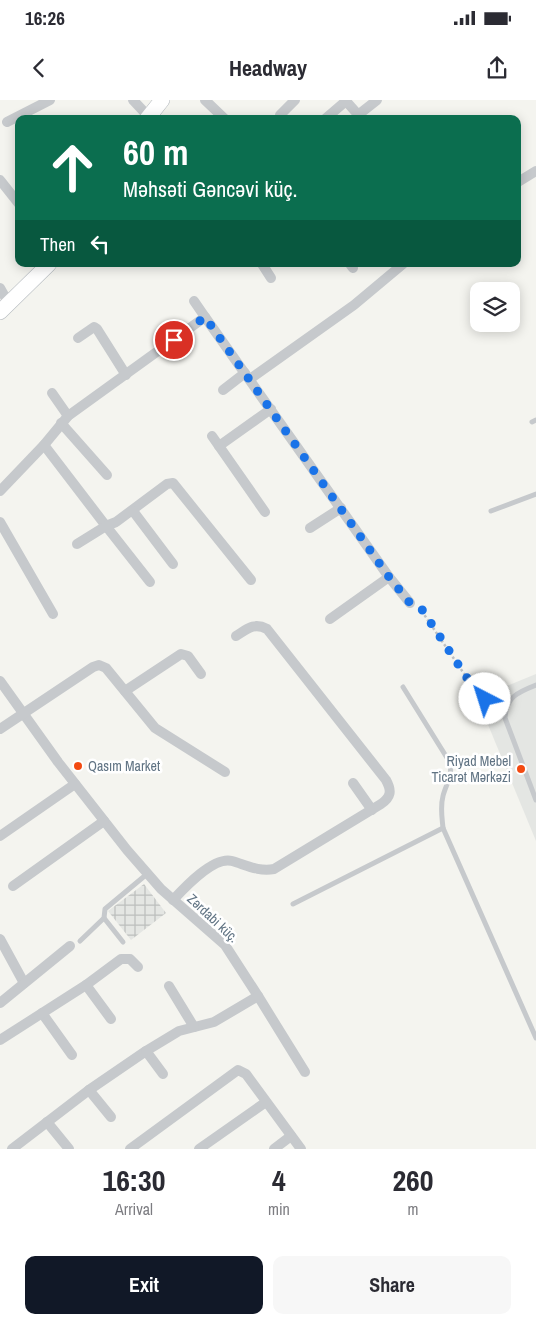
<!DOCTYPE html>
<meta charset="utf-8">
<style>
body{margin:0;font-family:"Archivo Narrow",sans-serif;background:#f7f7f7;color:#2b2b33;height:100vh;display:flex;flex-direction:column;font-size:19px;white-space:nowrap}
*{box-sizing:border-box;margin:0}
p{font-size:16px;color:#7c7c81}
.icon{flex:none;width:28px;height:28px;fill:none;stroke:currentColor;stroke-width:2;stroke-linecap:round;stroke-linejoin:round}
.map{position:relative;height:1049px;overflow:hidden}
.details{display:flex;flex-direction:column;background:#fff;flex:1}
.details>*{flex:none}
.guide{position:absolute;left:15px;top:15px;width:506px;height:152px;border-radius:10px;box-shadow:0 2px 12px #0003;background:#0b6e4f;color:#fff;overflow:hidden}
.buttons{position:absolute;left:470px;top:182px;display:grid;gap:10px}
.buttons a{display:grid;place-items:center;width:50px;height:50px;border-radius:10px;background:#fff;box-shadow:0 2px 12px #0003;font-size:25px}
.pin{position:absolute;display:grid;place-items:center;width:42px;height:42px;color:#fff;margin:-21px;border:2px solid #fff;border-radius:50%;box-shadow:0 1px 5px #0007}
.me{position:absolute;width:55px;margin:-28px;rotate:320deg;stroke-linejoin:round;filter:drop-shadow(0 0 4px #0008)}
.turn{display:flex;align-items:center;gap:18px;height:105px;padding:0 25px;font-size:22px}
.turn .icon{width:65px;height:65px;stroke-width:2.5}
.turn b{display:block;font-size:35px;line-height:42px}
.then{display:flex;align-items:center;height:48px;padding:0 25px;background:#0003;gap:10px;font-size:19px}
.eta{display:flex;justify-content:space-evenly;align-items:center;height:85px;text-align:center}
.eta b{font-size:30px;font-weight:700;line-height:35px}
.cta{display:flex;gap:10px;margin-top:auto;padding:10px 25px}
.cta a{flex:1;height:58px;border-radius:10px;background:#111827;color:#fff;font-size:20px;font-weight:700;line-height:58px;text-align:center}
.cta a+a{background:#f7f7f7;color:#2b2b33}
.status{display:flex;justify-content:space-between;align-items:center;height:35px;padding:0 25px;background:#fff;direction:ltr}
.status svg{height:14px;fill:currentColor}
header{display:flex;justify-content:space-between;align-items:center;height:65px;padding:0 25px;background:#fff;font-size:22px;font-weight:700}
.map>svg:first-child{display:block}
.built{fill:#e4e6e3}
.industrial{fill:url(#industrial-grid)}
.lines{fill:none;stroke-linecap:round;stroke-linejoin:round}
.secondary-casing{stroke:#b5babf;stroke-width:16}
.path{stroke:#bec0c2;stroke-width:2.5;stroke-dasharray:2.5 2.5;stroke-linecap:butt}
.lane{stroke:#c6c9cc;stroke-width:5}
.street{stroke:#c6c9cc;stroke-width:10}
.secondary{stroke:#fff;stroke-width:15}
.route{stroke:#1a73e8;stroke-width:9;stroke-dasharray:0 16.2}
.poi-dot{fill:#f34a11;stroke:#fff;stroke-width:2}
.labels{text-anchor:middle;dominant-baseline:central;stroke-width:5;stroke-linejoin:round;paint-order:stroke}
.poi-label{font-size:14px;fill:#607383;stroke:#fff;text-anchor:end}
.street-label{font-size:14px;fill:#607383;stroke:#fff}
</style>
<div class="status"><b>16:26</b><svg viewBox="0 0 49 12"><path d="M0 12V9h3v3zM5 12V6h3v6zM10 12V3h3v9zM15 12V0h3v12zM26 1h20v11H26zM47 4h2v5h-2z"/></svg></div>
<header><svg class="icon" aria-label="back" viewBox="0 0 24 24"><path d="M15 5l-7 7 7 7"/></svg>Headway<svg class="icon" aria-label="share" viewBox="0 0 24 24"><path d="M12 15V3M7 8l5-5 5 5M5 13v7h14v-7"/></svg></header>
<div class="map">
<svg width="536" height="1049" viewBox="0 0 536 1049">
<defs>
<pattern id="industrial-grid" width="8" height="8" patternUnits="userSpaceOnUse" patternTransform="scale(1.25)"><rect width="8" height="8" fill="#e4e6e3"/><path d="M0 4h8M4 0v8" fill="none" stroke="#bcbfbd"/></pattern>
</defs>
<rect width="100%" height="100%" fill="#f4f4ef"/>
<!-- built -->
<polygon class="built" points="536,574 536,741 477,598"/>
<!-- industrial -->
<polygon class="industrial" points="144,784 166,813 131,840 108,811"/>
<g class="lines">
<defs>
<g id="secondary">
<polyline points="147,19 162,0"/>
<polyline points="0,212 49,164"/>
</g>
</defs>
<!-- secondary casing -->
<use href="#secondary" class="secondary-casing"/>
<!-- path -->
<polyline class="path" points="419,507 475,590 485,599 500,605"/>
<!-- lane -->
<g class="lane">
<polyline points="532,322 536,320"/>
<polyline points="491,411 536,394"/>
<path d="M536,585C518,592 506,597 505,618L536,700"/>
<path d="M403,587L449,661C454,674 446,684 443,696C440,707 442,717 443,728L536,938"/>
<polyline points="293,804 443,728"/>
<polyline points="104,818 123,842"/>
<polyline points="80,841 104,818 105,809 147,774"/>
</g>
<!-- street -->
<g class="street">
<polyline points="133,0 148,16"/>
<polyline points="205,0 225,19"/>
<polyline points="345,0 362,19"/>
<polyline points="280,15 295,0"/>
<polyline points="358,15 377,0"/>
<polyline points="325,19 346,1"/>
<polyline points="7,22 50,0"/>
<polyline points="0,80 19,104"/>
<polyline points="518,82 536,71"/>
<polyline points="262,164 271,178"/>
<polyline points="350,164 353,168"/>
<polyline points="0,188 9,204"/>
<polyline points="194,201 205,217"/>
<polyline points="78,238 94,227 97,229 126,275"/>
<polyline points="250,279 354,205 403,164"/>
<polyline points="223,290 245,273"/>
<polyline points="52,293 68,316"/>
<polyline points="61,323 107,375"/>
<polyline points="212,336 265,412"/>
<polyline points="44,345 106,426 116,422 167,384 173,383 251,480"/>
<polyline points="219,346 271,309"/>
<polyline points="0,391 44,345 68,316 205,217 389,477 410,503"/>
<polyline points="133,411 173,464"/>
<polyline points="0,422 53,514"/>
<polyline points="310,428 341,408"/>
<polyline points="77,444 106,426 150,482"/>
<polyline points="330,519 389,477"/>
<polyline points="0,581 58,662 127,750 161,789 225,845 258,896 214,922 179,931 146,951 89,990 12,1049"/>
<polyline points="125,591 181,554 188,556 201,574"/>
<polyline points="0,629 93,567 99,565 106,568 155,628 225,672"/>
<polyline points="353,683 372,710"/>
<polyline points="0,736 75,684"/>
<polyline points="13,786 104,721"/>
<path d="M173,800C185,787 214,756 232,761C246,765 259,772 274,769L381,704C391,697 392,691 386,680L267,529C254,522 247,529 236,536"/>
<polyline points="0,839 24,883"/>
<polyline points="86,885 111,919"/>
<polyline points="169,886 194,927"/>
<polyline points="258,896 305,972"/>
<polyline points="0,903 70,846"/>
<polyline points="42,913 72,955"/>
<polyline points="0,940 86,885 121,859 130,859 138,867"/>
<polyline points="146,951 163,974"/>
<polyline points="89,990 111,1017"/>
<polyline points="47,1022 69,1049"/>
<polyline points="130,1049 238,970 246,974 301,1049"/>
<polyline points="199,1049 266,1002"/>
<polyline points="274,1049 291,1036"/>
</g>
<!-- secondary -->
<use href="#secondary" class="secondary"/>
</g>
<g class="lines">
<!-- route -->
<polyline class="route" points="174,240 205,217 389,477 410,503 421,508 475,590 485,599"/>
</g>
<!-- markers -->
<g class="poi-dot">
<circle cx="78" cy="666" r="5"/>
<circle cx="521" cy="669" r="5"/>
</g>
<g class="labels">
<!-- poi labels -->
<g class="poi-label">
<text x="511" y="661">Riyad Mebel<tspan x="511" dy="16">Ticarət Mərkəzi</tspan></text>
<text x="88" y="666" text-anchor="start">Qasım Market</text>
</g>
<!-- street labels -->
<g class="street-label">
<text transform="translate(213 818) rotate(43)">Zərdabi küç.</text>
</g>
</g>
</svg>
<div class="buttons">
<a><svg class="icon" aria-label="layers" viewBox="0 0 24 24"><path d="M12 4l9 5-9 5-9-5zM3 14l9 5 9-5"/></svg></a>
</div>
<div class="pin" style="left:174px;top:240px;background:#d93025"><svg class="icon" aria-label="arrive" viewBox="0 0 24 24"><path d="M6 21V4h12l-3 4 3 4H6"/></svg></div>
<svg class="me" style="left:485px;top:599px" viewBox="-20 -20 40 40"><circle r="19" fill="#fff"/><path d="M0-13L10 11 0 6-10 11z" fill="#1a73e8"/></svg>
<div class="guide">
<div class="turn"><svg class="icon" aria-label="ahead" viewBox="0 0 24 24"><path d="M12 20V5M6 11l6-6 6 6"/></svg><div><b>60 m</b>Məhsəti Gəncəvi küç.</div></div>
<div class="then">Then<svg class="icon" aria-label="left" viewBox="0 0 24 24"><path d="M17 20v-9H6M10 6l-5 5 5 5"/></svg></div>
</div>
</div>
<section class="details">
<div class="eta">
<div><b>16:30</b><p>Arrival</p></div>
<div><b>4</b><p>min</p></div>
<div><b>260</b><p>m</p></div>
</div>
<div class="cta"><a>Exit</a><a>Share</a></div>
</section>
